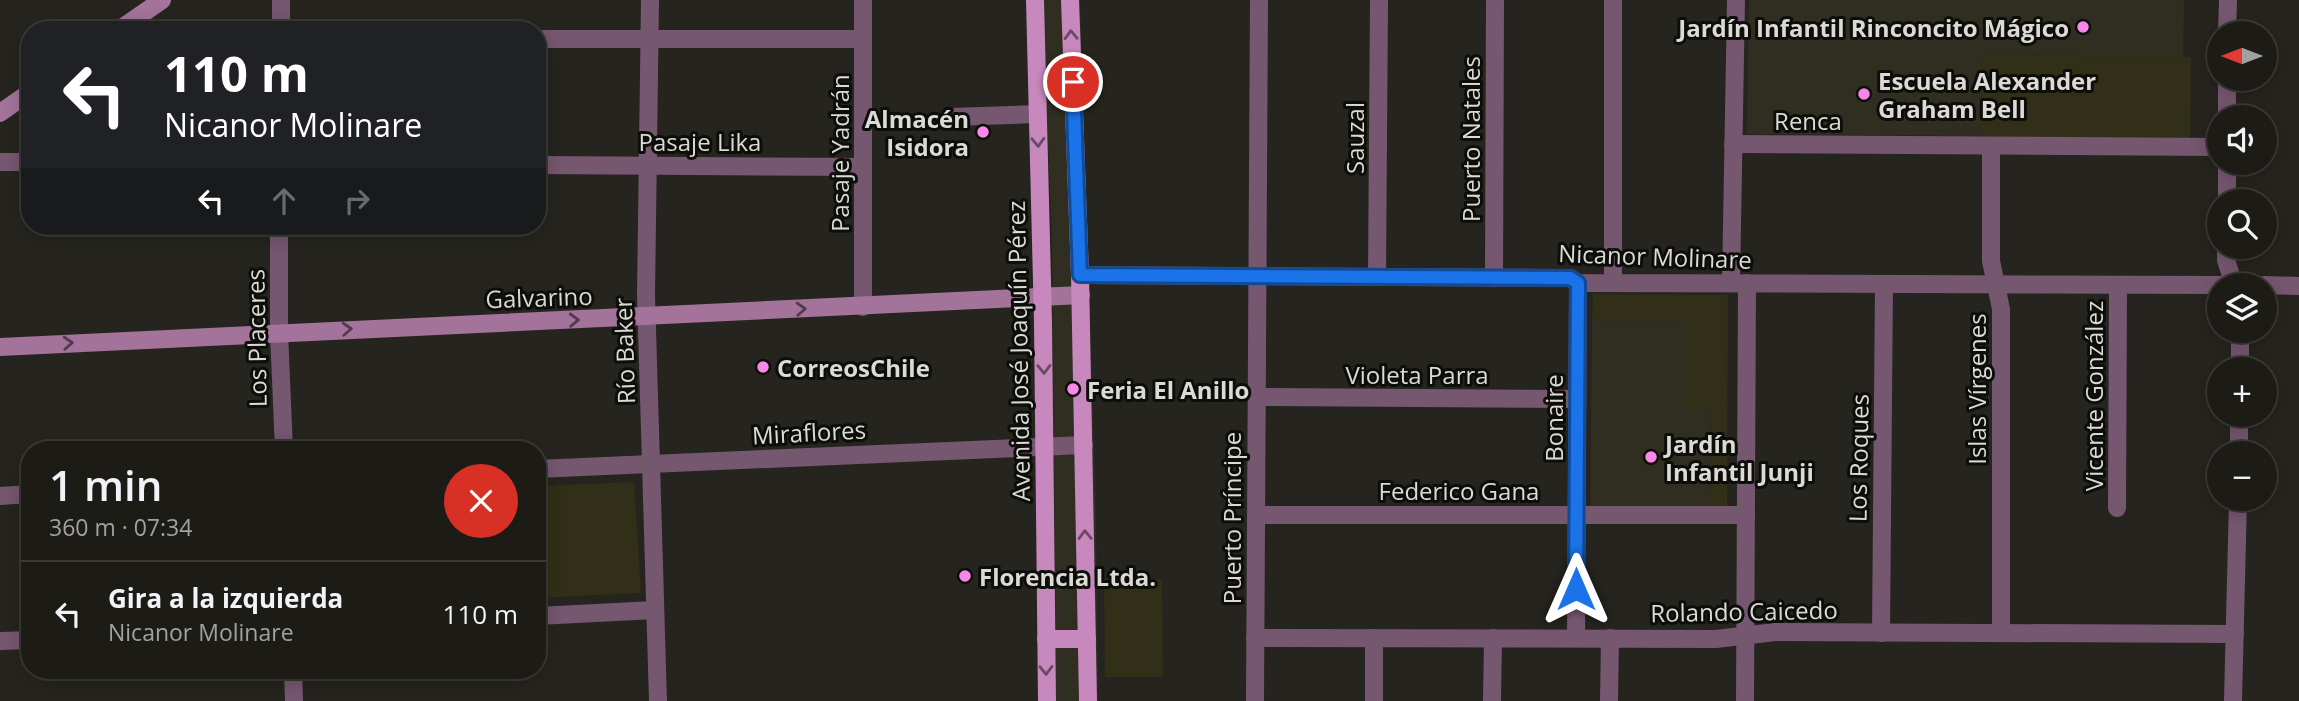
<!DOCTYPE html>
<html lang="es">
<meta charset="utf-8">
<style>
body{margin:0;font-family:"Open Sans",sans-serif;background:#292823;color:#f1f3f6;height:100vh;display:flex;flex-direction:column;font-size:26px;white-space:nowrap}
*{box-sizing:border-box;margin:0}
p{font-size:23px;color:#a0a1a1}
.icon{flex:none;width:38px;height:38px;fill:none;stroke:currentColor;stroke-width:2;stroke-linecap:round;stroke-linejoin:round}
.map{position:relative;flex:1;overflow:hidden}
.sheet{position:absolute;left:21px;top:441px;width:525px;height:238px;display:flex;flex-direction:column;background:#1c1b16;border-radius:28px;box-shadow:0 4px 18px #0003,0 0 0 2px #3a3935}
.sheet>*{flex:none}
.banner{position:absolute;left:21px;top:21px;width:525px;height:214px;border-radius:28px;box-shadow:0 4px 18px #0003,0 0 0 2px #3a3935;background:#202124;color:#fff;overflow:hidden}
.needle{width:46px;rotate:270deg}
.tools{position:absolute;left:2207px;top:21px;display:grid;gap:14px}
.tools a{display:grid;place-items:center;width:70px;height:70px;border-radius:50%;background:#1c1b16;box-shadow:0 4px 18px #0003,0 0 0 2px #3a3935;font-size:35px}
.pin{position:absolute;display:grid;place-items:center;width:60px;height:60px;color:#fff;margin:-30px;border:4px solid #fff;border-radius:50%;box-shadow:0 2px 7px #0007}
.me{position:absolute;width:77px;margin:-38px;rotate:0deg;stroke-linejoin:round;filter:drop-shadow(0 0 5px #0008)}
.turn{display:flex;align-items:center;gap:24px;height:147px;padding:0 28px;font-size:32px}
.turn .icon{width:91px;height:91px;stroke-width:2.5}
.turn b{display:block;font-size:49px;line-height:60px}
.lanes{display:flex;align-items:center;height:66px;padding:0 28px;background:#0003;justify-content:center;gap:35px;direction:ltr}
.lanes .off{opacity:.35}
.round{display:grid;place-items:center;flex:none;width:74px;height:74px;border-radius:37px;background:#292823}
.headline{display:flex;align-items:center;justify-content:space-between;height:119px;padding:0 28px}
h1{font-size:42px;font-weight:600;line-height:52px}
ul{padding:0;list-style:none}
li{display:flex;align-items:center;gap:21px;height:105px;padding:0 28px;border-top:2px solid #3a3935}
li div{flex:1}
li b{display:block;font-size:26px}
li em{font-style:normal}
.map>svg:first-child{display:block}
.built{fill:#2f2e21}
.green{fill:#312f18}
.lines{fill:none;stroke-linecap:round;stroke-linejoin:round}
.street{stroke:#755770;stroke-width:18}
.secondary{stroke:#a3739b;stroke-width:18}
.primary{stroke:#c789bd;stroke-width:18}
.oneway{stroke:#6a4b64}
.oneway2{stroke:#503b4b}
.route-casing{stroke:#114b97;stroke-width:18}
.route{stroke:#1a73e8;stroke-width:12}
.poi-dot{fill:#f987e9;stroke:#0d0d0a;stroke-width:2.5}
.labels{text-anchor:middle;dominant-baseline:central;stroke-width:6;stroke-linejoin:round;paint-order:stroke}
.poi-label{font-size:24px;font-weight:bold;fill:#dbdad6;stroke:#0d0d0a;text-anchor:start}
.street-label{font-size:24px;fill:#dbdad6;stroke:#0d0d0a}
</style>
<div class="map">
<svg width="2299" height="701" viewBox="0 0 2299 701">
<rect width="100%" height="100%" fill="#25241e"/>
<!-- built -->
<g class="built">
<polygon points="1042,0 1080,0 1096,515 1098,701 1056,701 1052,238"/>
<polygon points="1749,0 2184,0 2183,57 1982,55 1980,136 1747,134"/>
<polygon points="1592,320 1686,320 1686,407 1711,408 1709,506 1590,506"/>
</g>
<!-- green -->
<g class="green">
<polygon points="1982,55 2191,57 2190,141 1980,136"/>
<polygon points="1593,294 1728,295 1727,507 1709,506 1711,408 1686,408 1686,321 1592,320"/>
<polygon points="634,482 641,593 537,598 537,486"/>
<polygon points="1104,579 1162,579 1163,677 1105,677"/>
</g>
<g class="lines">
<!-- street -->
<g class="street">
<polyline points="281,0 281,30"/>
<polyline points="650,0 646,295 658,701"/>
<polyline points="1613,0 1613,283"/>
<polyline points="2227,33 2228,0"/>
<polyline points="537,39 863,39"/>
<polyline points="952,117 1037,114"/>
<polyline points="2227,117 2227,79"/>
<polyline points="1733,144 2219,147"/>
<polyline points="1991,146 1991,261 2001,309 2001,633"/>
<polyline points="0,162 30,162"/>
<polyline points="537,165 863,167"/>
<polyline points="2227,201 2227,163"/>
<polyline points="279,226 279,332 284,450"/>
<polyline points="2226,247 2226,260 2234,285"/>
<polyline points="1080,275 1570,278 1578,283 2228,285"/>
<polyline points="1377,276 1379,0"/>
<polyline points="1494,278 1495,0"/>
<polyline points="1731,283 1736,0"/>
<polyline points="2264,285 2299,286"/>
<polyline points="863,307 863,0"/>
<polyline points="2240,369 2240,331"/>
<polyline points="1257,397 1577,399"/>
<polyline points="2239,453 2239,415"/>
<polyline points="537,469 1084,445"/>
<polyline points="0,496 30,494"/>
<polyline points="2117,508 2118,285"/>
<polyline points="1256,515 1746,515"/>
<polyline points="537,616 655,610"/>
<polyline points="1881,633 1884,284"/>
<polyline points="1255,638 1716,639 1775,632 2235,634"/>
<polyline points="1374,638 1374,701"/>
<polyline points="1576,638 1578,283"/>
<polyline points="0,641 30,640"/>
<polyline points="293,670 294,701"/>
<polyline points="1255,701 1259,0"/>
<polyline points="1492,701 1493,638"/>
<polyline points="1609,701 1610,638"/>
<polyline points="1745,701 1747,283"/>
<polyline points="2233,701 2238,499"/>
</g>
<!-- secondary -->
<g class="secondary">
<polyline points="119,30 162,0"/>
<polyline points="0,113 30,92"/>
<polyline points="0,347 1081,295"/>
</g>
<!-- primary -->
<g class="primary">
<polyline points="1035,0 1043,322 1047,701"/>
<polyline points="1070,0 1080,275 1088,701"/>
<polyline points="1046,639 1087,639"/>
</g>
</g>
<!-- one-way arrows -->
<defs><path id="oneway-chevron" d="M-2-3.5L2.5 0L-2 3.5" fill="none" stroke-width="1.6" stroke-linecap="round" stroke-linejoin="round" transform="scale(1.75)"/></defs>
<g class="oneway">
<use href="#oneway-chevron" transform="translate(1071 35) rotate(-92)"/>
<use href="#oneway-chevron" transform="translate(1038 142) rotate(88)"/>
<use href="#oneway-chevron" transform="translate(1044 369) rotate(89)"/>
<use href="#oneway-chevron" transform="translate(1085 535) rotate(-91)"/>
<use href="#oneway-chevron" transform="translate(1046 670) rotate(89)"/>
</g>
<g class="oneway2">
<use href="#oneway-chevron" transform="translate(801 309) rotate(-3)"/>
<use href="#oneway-chevron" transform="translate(574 320) rotate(-2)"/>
<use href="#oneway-chevron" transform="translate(347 329) rotate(-3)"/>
<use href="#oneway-chevron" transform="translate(68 343) rotate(-3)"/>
</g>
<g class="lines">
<defs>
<polyline id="route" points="1073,82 1080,275 1570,278 1578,283 1576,589"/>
</defs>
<!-- route casing -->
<use href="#route" class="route-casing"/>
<!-- route -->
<use href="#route" class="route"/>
</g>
<!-- markers -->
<g class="poi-dot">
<circle cx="2083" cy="27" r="7"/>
<circle cx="1864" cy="94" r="7"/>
<circle cx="983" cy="132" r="7"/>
<circle cx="763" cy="367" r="7"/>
<circle cx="1073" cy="389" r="7"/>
<circle cx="1651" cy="457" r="7"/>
<circle cx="965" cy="576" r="7"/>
</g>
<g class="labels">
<!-- poi labels -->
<g class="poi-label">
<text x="2069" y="27" text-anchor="end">Jardín Infantil Rinconcito Mágico</text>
<text x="1878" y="80">Escuela Alexander<tspan x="1878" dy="28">Graham Bell</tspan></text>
<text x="969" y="118" text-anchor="end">Almacén<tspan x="969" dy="28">Isidora</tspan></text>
<text x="777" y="367">CorreosChile</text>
<text x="1087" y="389">Feria El Anillo</text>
<text x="1665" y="443">Jardín<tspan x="1665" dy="28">Infantil Junji</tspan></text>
<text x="979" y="576">Florencia Ltda.</text>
</g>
<!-- street labels -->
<g class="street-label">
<text x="1808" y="120">Renca</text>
<text transform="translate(1354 138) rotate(-90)">Sauzal</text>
<text transform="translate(1470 139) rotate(-90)">Puerto Natales</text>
<text x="700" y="141">Pasaje Lika</text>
<text transform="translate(839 153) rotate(-90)">Pasaje Yadrán</text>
<text transform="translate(1655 256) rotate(2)">Nicanor Molinare</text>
<text transform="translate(539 297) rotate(-2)">Galvarino</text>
<text transform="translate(256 338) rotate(-91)">Los Placeres</text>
<text transform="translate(624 351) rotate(-92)">Río Baker</text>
<text transform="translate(1018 351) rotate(-91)">Avenida José Joaquín Pérez</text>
<text x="1417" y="374">Violeta Parra</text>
<text transform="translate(1976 389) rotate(-90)">Islas Vírgenes</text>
<text transform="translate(2093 396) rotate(-90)">Vicente González</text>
<text transform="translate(1553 418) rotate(-90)">Bonaire</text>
<text transform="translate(809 432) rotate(-3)">Miraflores</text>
<text transform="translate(1858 458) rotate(-89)">Los Roques</text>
<text x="1459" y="490">Federico Gana</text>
<text transform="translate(1231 518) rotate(-90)">Puerto Príncipe</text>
<text transform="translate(1744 611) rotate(-1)">Rolando Caicedo</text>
</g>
</g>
</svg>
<div class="tools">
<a><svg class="needle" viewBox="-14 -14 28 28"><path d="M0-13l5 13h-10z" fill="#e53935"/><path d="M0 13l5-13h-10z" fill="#a0a1a1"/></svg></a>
<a><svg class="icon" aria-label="sound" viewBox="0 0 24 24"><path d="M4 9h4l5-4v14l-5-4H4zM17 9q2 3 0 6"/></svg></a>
<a><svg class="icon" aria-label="search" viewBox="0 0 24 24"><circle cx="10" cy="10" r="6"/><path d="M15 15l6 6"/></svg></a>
<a><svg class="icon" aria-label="layers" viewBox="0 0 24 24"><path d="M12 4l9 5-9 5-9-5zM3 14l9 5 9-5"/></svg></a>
<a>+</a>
<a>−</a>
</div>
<div class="pin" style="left:1073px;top:82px;background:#d93025"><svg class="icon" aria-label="arrive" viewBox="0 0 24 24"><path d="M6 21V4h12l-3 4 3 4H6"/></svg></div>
<svg class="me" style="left:1576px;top:589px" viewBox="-20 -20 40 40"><path d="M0-17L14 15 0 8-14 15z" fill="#1a73e8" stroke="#fff" stroke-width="4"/></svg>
<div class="banner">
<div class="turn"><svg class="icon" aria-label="left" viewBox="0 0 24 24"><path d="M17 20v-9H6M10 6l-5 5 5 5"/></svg><div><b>110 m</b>Nicanor Molinare</div></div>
<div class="lanes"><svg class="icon" aria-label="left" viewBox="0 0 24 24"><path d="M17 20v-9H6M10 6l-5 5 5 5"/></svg><svg class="icon off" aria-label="ahead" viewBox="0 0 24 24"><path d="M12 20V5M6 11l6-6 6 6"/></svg><svg class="icon off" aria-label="right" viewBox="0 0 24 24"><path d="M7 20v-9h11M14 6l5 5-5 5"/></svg></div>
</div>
<section class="sheet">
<div class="headline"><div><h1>1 min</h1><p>360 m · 07:34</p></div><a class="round" style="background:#d93025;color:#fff"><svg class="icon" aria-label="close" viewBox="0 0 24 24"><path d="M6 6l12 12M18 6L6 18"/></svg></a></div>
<ul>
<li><svg class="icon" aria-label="left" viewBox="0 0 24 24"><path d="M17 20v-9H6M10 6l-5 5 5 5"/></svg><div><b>Gira a la izquierda</b><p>Nicanor Molinare</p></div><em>110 m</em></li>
</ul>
</section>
</div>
